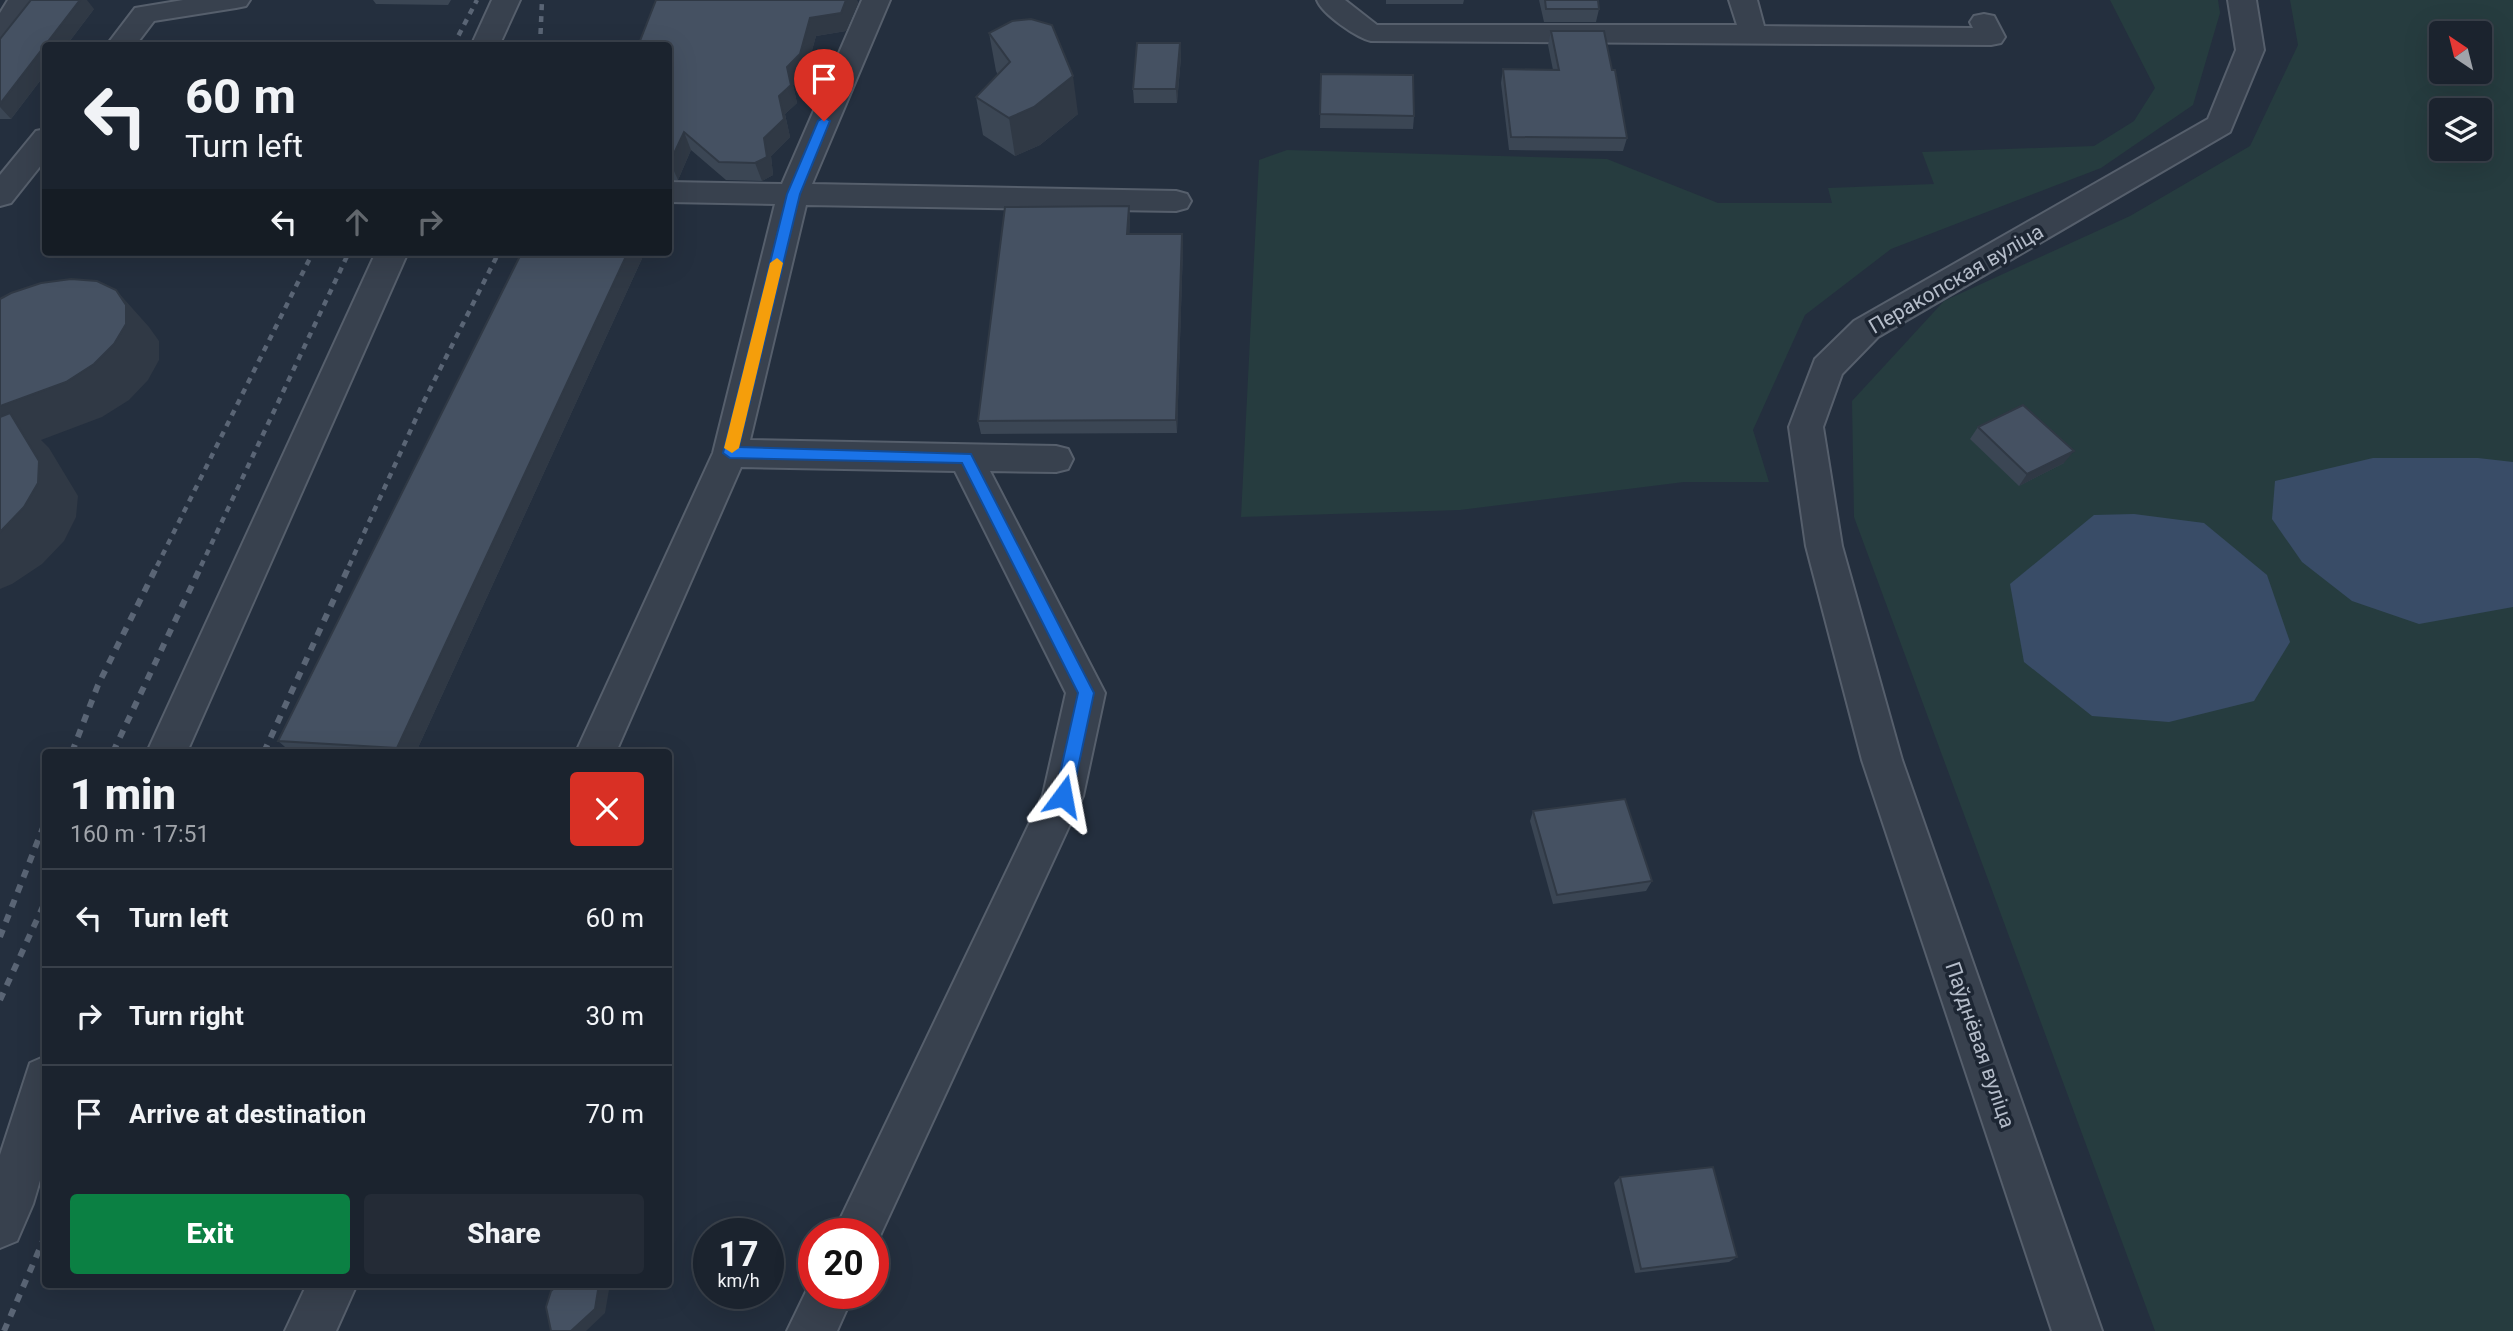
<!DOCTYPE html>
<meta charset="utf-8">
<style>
body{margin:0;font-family:Roboto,sans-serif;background:#242b36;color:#f1f3f6;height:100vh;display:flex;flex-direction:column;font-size:26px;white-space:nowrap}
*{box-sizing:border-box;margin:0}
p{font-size:23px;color:#a0a4aa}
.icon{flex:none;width:38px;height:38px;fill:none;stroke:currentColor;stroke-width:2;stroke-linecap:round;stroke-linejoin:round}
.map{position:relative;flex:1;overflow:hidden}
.side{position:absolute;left:42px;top:749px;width:630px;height:539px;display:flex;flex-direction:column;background:#1b232e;border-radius:7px;box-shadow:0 7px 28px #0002,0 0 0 2px #39404a}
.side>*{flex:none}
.top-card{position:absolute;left:42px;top:42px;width:630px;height:214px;border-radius:7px;box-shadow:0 7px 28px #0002,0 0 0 2px #39404a;background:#1b232e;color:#f1f3f6;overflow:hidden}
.needle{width:46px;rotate:325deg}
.controls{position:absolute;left:2429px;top:21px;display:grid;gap:14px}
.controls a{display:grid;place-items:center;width:63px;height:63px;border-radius:7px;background:#1b232e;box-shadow:0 7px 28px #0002,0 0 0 2px #39404a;font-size:35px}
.speed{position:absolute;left:693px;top:1218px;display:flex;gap:14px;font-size:35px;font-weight:700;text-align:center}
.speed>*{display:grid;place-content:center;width:91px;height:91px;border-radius:50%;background:#1b232e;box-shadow:0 7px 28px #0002,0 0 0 2px #39404a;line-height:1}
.speed small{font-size:18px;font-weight:400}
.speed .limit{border:10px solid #d22;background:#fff;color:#111}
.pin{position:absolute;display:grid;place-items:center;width:60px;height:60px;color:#fff;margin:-72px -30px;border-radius:50% 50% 50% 0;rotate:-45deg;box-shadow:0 0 7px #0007}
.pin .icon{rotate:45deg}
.me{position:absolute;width:77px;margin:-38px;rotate:13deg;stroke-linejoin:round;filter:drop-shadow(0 0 5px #0008)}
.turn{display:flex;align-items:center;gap:24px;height:147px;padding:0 28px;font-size:32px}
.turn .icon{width:91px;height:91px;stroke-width:2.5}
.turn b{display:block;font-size:49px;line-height:60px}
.lanes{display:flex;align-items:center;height:66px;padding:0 28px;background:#0003;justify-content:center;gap:35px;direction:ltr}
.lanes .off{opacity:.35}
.round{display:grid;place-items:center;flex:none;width:74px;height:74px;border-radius:7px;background:#242b36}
.summary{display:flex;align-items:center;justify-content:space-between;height:119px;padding:0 28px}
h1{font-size:42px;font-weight:800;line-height:52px}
.cta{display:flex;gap:14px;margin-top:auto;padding:14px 28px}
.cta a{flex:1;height:80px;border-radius:7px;background:#0b8043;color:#fff;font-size:28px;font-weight:800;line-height:80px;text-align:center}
.cta a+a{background:#242b36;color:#f1f3f6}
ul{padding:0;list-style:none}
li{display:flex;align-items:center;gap:21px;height:98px;padding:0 28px;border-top:2px solid #39404a}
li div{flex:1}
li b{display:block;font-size:26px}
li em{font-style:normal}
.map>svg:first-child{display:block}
.green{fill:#263c3f;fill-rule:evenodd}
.water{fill:#394c67}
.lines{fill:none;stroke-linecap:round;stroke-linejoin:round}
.minor-casing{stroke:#565f6c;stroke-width:4}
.minor{fill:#38414e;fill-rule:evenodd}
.rail-far1{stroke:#5a6575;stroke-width:4.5;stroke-dasharray:6 6;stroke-linecap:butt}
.rail{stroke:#5a6575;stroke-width:6;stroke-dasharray:8 8;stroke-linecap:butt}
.wall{fill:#3b4654}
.shaded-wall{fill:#303945}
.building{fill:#455162;stroke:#303945;stroke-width:2}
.route{fill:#1a73e8;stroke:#114b97;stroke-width:2}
.slow{fill:#f59e0b}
.labels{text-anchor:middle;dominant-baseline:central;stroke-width:7;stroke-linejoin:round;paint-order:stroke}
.street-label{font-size:21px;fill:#b4bcc9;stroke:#1d2633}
</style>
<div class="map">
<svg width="2513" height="1331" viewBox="0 0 2513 1331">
<rect width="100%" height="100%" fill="#242f3e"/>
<!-- green -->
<g class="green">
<polygon points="2110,0 2218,0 2220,13 2193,105 2101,168 1891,249 1805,315 1753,430 1769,482 1684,482 1460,510 1241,517 1259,160 1287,150 1607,159 1718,203 1832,203 1828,188 1934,184 1922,152 2094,146 2134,121 2155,88"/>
<path d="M2290,0H2513V1331H2155L1854,517L1852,401L1944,301L2130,216L2250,146L2298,45ZM2441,33H2480V72H2441ZM2441,110H2480V149H2441Z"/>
</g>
<!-- water -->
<g class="water">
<polygon points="2373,458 2478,458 2513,462 2513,607 2419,624 2352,601 2302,562 2272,519 2275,481"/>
<polygon points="2134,514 2204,523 2267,575 2290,642 2254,701 2169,722 2092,716 2024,662 2010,584 2094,515"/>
</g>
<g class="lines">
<defs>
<g id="minor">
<polygon points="8,0 36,0 10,41 0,43 0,13"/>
<polygon points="183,0 250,0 246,6 236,8 154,21 135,46 106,46 135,8"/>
<polygon points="492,0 520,0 499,46 471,46"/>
<polygon points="862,0 890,0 812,184 1176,191 1187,194 1191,201 1187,208 1176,211 806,205 750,440 1056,446 1068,449 1073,459 1068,469 1056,472 990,471 1105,693 1083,796 873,1251 873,1234 833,1234 1043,795 1066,693 955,471 741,467 616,752 576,752 713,453 775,204 668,202 668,182 782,184"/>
<path d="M1317,0H1345L1377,25H1737L1729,0H1757L1764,26L1973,28L1970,22L1974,16L1984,14L1994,16L2005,37L2001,43L1991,45L1371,41C1357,38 1322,14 1317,0Z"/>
<polygon points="2228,0 2256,0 2264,50 2230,132 1878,337 1842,374 1823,427 1842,546 1902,760 2102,1331 2052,1331 1862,760 1806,546 1789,427 1815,359 1854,321 2208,119 2236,50"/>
<polygon points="46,129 46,159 11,203 0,206 0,175 36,131"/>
<polygon points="376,252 408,252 187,752 147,752"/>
<polygon points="46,1056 46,1160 33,1204 17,1241 0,1248 0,1155 30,1063"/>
<polygon points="814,1275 814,1293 854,1293 837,1331 787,1331"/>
<polygon points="307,1284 357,1284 336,1331 285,1331"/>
</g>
</defs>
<!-- minor casing -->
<use href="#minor" class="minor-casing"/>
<!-- minor -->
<use href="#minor" class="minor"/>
<!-- rail-far1 -->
<g class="rail-far1">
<polyline points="453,46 477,0"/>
<polyline points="540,46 542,0"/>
<polyline points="157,566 313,252"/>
<polyline points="201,566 349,252"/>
<polyline points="349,566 423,403 499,252"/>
</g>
<!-- rail -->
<g class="rail">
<polyline points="72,752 98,685 158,564"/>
<polyline points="113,752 202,564"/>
<polyline points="264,752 350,564"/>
<polyline points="0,937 46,820"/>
<polyline points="0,1000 46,900"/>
<polyline points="4,1331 46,1234"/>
</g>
</g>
<!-- wall -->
<g class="wall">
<polygon points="373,0 451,0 448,5 376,4"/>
<polygon points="656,0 857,0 858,3 846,31 816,36 806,72 793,85 797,103 785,114 790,137 771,156 773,175 762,181 726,180 691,150 678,180 668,180 668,46"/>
<polygon points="1386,0 1464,0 1463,4 1386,4"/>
<polygon points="1539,0 1598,0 1599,9 1596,22 1544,22"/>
<polygon points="94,9 66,46 46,46 46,73 11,119 0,119 0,39"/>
<polygon points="1551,31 1627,138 1623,151 1509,150 1501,83 1503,69 1553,70 1548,45"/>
<polygon points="989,33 1078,114 1040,145 1015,156 983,135 976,97 998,75 996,71"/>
<polygon points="1180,43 1181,57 1177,103 1134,103 1133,89"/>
<polygon points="1321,74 1414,116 1413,129 1320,128"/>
<polygon points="1129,206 1130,220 1129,234 1182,234 1183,247 1177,433 981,434 978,421"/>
<polygon points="522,252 645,252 416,752 291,752 278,741"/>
<polygon points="1978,427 2064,463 2019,486 1970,439"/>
<polygon points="1533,811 1652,881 1646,891 1553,904 1530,821"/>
<polygon points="1620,1177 1737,1257 1729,1262 1635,1273 1614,1183"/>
</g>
<!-- shaded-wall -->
<g class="shaded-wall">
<polygon points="80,0 87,0 94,9 66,46 46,46 46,73 11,119 0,107 0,104"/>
<polygon points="846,0 857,0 858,3 846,31 816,36 806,72 793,85 797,103 785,114 790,137 771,156 773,175 762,181 755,163 779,96 787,67 810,18"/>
<polygon points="1180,43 1181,57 1177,103 1176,89"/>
<polygon points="1073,76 1078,114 1040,145 1015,156 1009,118"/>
<polygon points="684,132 691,150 678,180 670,162"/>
<polygon points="1129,206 1130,220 1129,248 1127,234"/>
<polygon points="1182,234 1183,247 1177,433 1176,420"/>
<polygon points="628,252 645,252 416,752 402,752 397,748"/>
<polygon points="116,290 149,327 159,341 159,360 148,380 129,400 102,417 41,440 49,448 78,496 76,517 64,541 42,564 12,584 0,589 0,406"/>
<polygon points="2074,451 2064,463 2019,486 2027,474"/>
<polygon points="599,1284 610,1284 605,1313 586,1331 571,1331"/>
</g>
<!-- building -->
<g class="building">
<polygon points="31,0 80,0 0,104 0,39"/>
<polygon points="656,0 846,0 841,13 810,18 800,54 787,67 791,85 779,96 784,119 764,138 767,157 755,163 719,162 684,132 670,162 668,162 668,46 638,46"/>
<polygon points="1545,0 1598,0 1599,9 1546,9"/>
<polygon points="1031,19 1052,25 1073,76 1034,107 1009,118 976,97 1010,62 989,33 1012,21"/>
<polygon points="1551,31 1604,31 1612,70 1615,70 1627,138 1511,137 1503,69 1559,70"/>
<polygon points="1137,43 1180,43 1176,89 1133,89"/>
<polygon points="1321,74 1413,75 1414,116 1320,114"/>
<polygon points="1129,206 1127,234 1182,234 1176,420 978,421 1005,207"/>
<polygon points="522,252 628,252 397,748 278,741"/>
<polygon points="71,279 97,281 116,290 126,305 126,324 114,344 94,364 66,382 0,406 0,299 11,293 41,283"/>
<polygon points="2023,405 2074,451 2027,474 1978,427"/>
<polygon points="10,413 39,461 38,483 24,507 0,532 0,417"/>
<polygon points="1625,799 1652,881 1557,895 1533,811"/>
<polygon points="1713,1167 1737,1257 1641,1269 1620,1177"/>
<polygon points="559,1284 599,1284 595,1309 571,1331 551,1331 546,1307 551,1291"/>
</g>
<!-- route -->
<polygon class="route" points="824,117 830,121 800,194 739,447 971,454 1094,693 1072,796 1069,801 1063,804 1058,801 1055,796 1078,693 962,463 730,458 723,453 787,194 818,121"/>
<!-- slow -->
<polygon class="slow" points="777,258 783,263 739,448 732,453 724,448 770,263"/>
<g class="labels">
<!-- street labels -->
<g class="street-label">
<text transform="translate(1956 279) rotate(-30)">Перакопская вуліца</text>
<text transform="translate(1980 1045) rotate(71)">Паўднёвая вуліца</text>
</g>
</g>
</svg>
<div class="controls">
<a><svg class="needle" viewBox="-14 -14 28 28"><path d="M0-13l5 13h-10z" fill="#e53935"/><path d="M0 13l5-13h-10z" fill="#a0a4aa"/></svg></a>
<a><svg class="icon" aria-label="layers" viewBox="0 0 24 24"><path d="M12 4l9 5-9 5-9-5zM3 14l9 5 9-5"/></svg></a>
</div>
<div class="speed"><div>17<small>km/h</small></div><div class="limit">20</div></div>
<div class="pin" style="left:824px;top:121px;background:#d93025"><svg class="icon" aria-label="arrive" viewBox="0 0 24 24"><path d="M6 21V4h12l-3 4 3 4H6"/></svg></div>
<svg class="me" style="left:1063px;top:796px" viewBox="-20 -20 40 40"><path d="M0-17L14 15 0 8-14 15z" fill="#1a73e8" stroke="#fff" stroke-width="4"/></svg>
<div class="top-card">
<div class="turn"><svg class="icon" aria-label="left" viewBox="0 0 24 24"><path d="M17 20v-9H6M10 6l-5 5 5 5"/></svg><div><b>60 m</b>Turn left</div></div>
<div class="lanes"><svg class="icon" aria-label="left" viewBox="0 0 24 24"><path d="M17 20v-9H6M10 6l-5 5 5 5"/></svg><svg class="icon off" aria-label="ahead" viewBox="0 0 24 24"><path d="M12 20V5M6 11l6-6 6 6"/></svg><svg class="icon off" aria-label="right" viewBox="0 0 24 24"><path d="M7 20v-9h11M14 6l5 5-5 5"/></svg></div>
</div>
<section class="side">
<div class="summary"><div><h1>1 min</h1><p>160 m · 17:51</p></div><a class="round" style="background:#d93025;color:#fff"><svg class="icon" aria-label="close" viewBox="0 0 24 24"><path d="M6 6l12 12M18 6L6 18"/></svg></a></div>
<ul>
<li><svg class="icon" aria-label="left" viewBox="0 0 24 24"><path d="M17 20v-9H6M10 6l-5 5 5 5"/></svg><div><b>Turn left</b></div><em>60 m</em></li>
<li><svg class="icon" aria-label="right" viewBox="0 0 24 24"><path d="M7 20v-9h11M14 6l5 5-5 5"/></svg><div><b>Turn right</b></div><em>30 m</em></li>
<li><svg class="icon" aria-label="arrive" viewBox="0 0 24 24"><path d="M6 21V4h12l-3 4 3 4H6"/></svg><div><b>Arrive at destination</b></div><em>70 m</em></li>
</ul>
<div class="cta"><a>Exit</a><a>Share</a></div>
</section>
</div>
